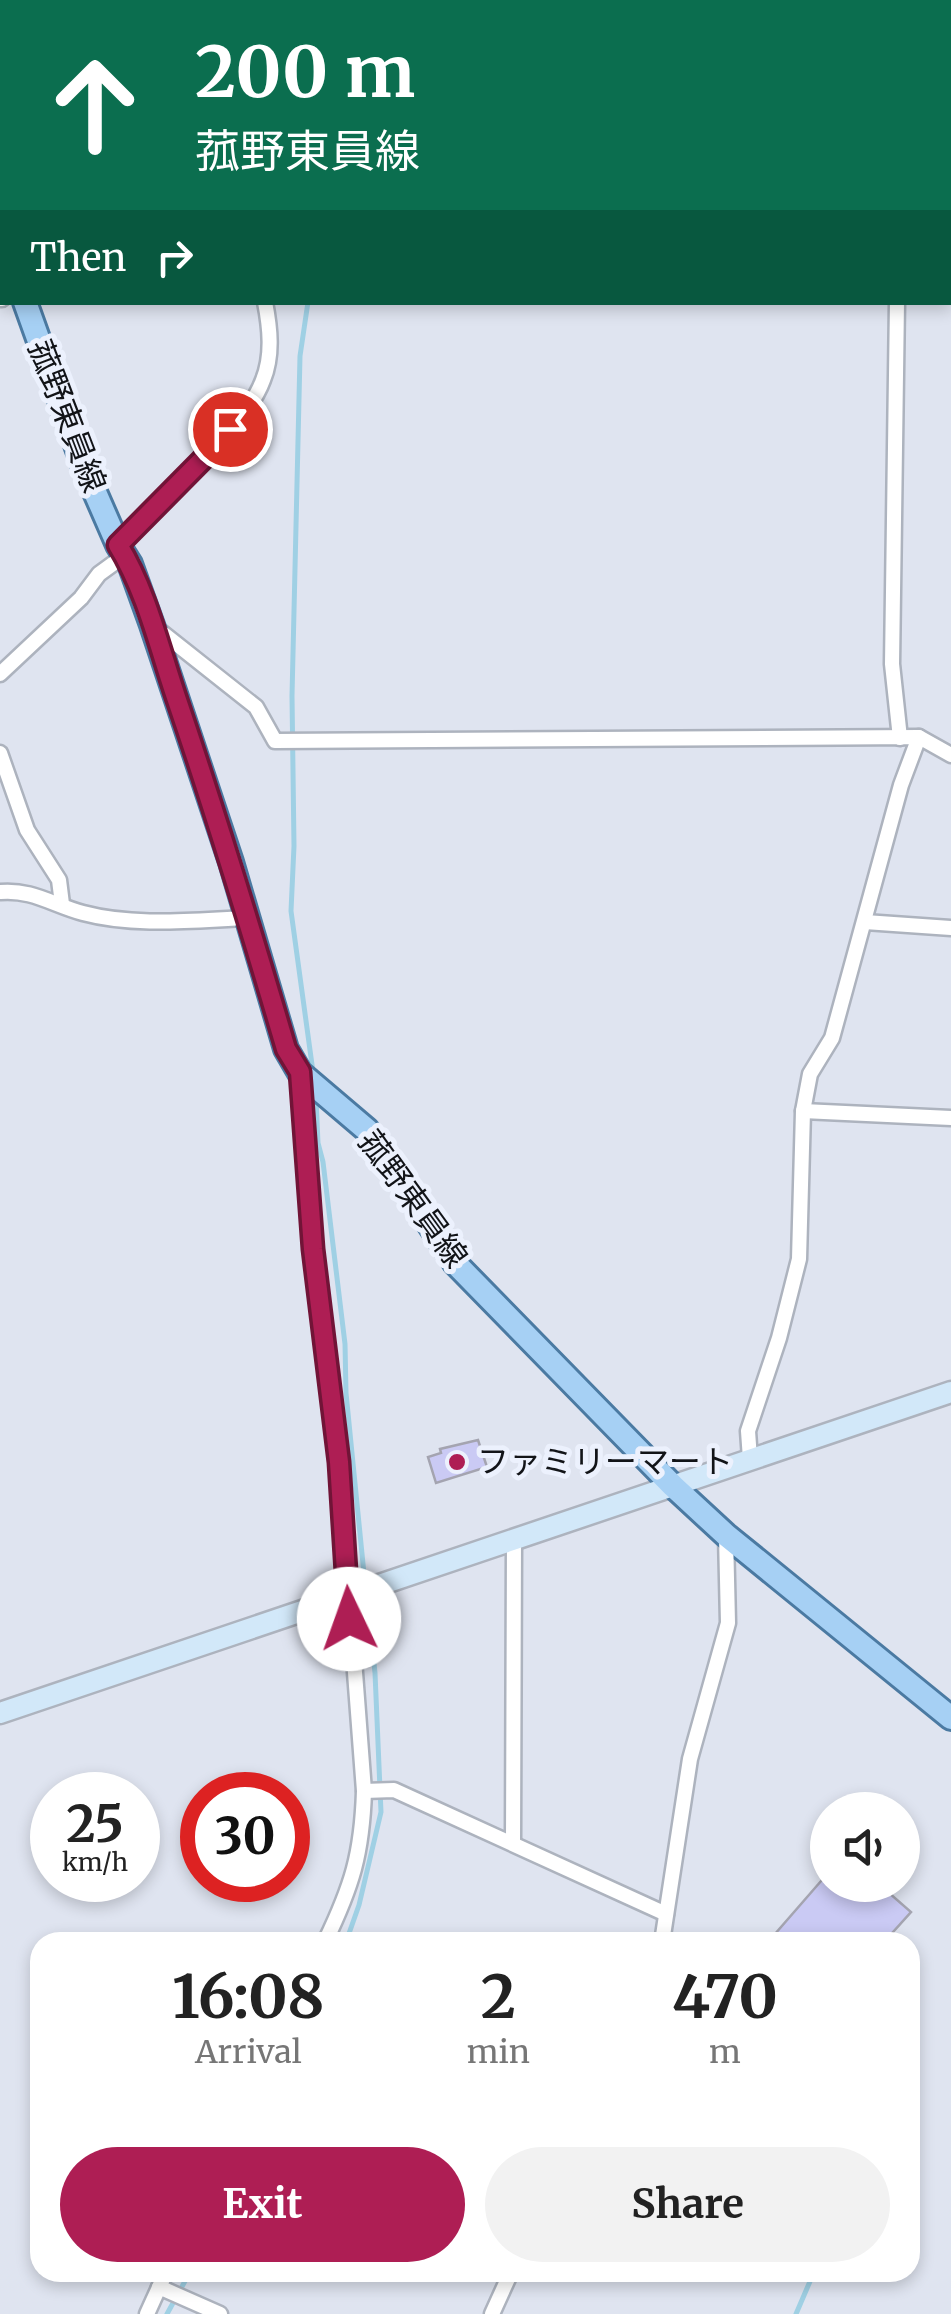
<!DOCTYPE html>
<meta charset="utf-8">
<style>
body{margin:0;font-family:Merriweather,"Noto Sans JP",serif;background:#f2f2f2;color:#222;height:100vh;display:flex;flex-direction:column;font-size:38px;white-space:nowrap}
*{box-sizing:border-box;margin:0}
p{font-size:32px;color:#767676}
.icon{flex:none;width:55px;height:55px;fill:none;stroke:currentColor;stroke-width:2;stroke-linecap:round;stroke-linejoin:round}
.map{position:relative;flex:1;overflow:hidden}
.details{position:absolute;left:30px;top:1932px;width:890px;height:350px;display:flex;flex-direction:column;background:#fff;border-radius:30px;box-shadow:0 5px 15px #0003}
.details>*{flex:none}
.guide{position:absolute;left:0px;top:0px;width:952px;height:305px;box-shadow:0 5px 15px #0003;background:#0b6e4f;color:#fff;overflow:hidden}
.buttons{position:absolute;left:810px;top:1792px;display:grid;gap:20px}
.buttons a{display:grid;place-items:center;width:110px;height:110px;border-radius:50%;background:#fff;box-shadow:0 5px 15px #0003;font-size:50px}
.speed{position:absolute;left:30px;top:1772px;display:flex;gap:20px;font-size:50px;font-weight:700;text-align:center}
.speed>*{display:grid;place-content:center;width:130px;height:130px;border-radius:50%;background:#fff;box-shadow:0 5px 15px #0003;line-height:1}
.speed small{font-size:25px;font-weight:400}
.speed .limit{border:15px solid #d22;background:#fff;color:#111}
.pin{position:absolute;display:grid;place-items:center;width:85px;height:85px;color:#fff;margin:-42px;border:5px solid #fff;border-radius:50%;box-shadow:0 2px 10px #0007}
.me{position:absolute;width:110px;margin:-55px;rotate:357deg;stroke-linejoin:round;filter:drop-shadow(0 0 8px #0008)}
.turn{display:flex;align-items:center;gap:35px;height:210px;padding:0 30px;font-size:45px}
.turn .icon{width:130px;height:130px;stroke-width:2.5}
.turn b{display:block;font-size:70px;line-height:85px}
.then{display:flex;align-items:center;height:95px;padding:0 30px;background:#0003;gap:20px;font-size:38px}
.eta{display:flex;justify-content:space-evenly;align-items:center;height:170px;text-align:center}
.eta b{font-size:60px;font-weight:700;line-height:70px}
.action{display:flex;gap:20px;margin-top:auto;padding:20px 30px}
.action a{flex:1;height:115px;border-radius:60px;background:#ae1e54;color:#fff;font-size:40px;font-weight:700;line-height:115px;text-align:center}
.action a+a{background:#f2f2f2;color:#222}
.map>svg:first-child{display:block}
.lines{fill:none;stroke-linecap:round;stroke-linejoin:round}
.stream{stroke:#9fd0e4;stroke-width:5}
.building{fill:#cacaf4;stroke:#a4a4b0;stroke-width:2.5}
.minor-casing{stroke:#adb3be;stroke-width:19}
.secondary-casing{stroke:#adb3be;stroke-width:25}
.primary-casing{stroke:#4b7aa2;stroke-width:28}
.minor{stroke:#fff;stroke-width:14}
.secondary{stroke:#d2e8f9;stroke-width:20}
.primary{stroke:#a6d0f4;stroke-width:22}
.route-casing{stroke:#711437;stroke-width:25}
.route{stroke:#ae1e54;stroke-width:18}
.poi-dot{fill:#ae1e54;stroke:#ecf1fd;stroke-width:4}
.labels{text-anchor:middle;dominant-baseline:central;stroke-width:10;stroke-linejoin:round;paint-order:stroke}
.street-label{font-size:32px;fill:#121418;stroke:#ecf1fd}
.poi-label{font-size:32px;fill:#121418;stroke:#ecf1fd;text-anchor:start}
</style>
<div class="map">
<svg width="951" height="2314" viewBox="0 0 951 2314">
<rect width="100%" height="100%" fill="#dfe4f0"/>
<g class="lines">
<!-- stream -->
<g class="stream">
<polyline points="378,2 379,0"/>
<polyline points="308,302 300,356 292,696 294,846 291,911 313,1072"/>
<polyline points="316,1098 318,1143 323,1162 345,1344 346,1393 365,1584"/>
<polyline points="346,1942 359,1905 381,1812 375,1673 367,1595"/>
<polyline points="167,2314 190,2272"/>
<polyline points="796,2314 814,2272"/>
</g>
</g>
<!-- building -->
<g class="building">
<polygon points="478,1440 487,1467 436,1483 428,1457 441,1453 440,1449"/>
<polygon points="828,1873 828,1885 880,1885 911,1912 884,1942 768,1942"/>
</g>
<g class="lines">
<defs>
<g id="minor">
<polyline points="560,2 561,0"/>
<polyline points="950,141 951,141"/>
<polyline points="0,299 2,299"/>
<polyline points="897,302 892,664 900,738"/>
<path d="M118,545C157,506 245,430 263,380C273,355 270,328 265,302"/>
<polyline points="155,627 256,707 275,741 919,737 951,755"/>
<polyline points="0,674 81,598 99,574 125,555"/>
<polyline points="0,753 27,830 59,880 62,904"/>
<path d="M0,892C32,889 53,905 83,913C135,927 195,920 248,918"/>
<polyline points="865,922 951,928"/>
<path d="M300,1073L313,1249L339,1462L364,1791C362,1854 352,1886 325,1942"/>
<polyline points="803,1111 951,1118"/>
<polyline points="750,1459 748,1431 779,1338 799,1259 803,1111 810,1074 832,1038 901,785 919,737"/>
<polyline points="364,1791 394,1790 666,1914"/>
<polyline points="513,1842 514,1540"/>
<polyline points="662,1942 690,1759 728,1623 726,1535"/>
<polyline points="159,2287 220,2314"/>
<polyline points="147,2314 166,2272"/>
<polyline points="492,2314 511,2272"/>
</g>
<polyline id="secondary" points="0,1713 951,1392"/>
<g id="primary">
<polyline points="0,227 2,235"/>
<polyline points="25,302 84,467 118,545 130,564 152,625 231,862 286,1049 300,1073 367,1130 455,1263 673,1486 726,1535 951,1718"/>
</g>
</defs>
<!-- minor casing -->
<use href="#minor" class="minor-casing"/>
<!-- secondary casing -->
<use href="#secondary" class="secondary-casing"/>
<!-- primary casing -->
<use href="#primary" class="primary-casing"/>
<!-- minor -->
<use href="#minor" class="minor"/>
<!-- secondary -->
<use href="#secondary" class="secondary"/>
<!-- primary -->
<use href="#primary" class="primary"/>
</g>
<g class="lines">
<defs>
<path id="route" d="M230,429L212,450L118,545C147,592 160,651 178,703C217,818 252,933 286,1049L300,1072L313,1249L339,1462L349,1619"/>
</defs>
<!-- route casing -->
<use href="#route" class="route-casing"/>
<!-- route -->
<use href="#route" class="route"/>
</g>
<!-- markers -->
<circle class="poi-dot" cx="457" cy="1462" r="10"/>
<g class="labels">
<!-- street labels -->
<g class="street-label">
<text transform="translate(67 416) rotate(69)">菰野東員線</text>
<text transform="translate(413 1199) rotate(54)">菰野東員線</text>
</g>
<!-- poi labels -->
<g class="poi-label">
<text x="477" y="1462">ファミリーマート</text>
</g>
</g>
</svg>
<div class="buttons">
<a><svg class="icon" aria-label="sound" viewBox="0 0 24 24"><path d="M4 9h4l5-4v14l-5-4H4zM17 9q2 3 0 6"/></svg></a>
</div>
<div class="speed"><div>25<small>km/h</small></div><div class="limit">30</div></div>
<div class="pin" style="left:230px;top:429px;background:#d93025"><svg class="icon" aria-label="arrive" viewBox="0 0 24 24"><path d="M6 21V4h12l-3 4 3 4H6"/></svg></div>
<svg class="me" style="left:349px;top:1619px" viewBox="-20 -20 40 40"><circle r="19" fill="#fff"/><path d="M0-13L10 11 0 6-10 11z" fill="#ae1e54"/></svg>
<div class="guide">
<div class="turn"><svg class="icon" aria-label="ahead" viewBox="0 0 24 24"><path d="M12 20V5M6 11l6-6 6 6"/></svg><div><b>200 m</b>菰野東員線</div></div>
<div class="then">Then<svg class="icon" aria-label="right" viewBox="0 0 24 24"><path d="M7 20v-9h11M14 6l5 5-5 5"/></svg></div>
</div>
<section class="details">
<div class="eta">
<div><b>16:08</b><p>Arrival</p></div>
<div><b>2</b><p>min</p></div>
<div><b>470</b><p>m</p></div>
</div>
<div class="action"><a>Exit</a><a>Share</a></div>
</section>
</div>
